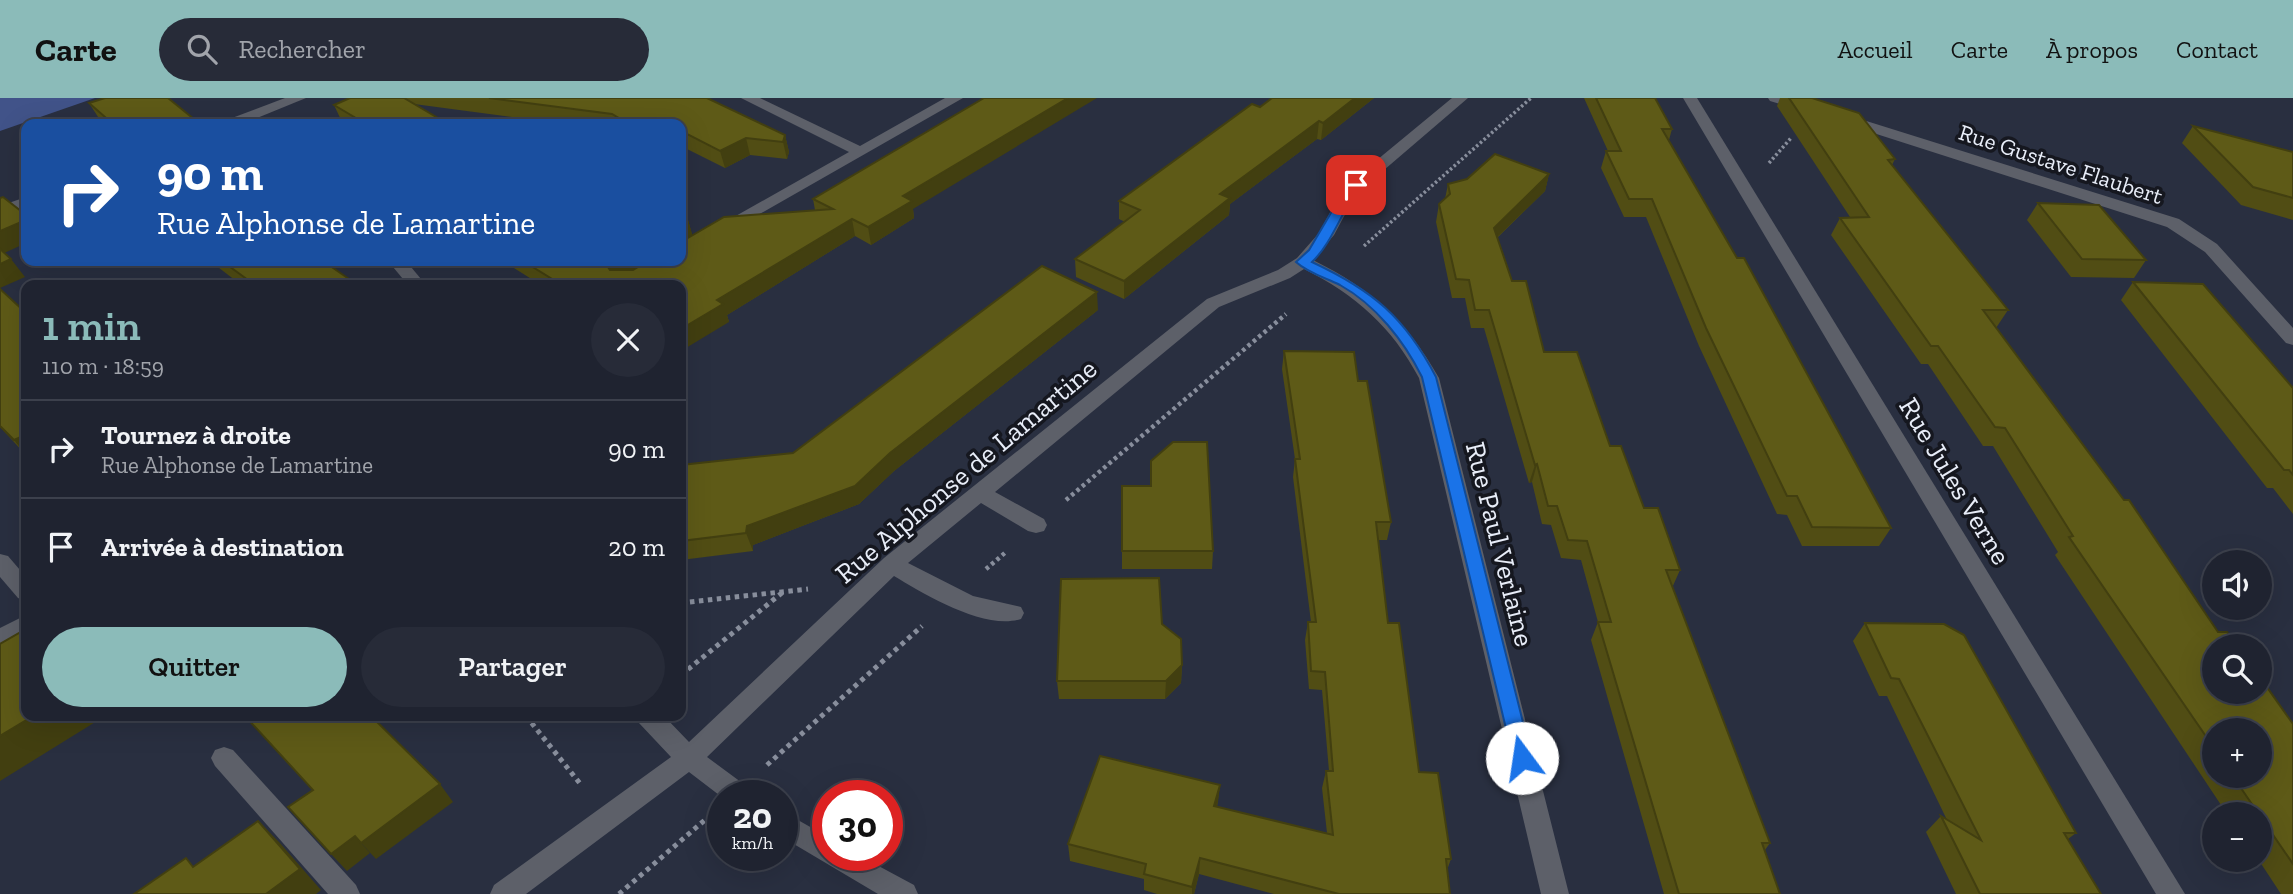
<!DOCTYPE html>
<html lang="fr">
<meta charset="utf-8">
<style>
body{margin:0;font-family:"Zilla Slab",serif;background:#272b38;color:#f1f3f6;height:100vh;display:flex;flex-direction:column;font-size:26px;white-space:nowrap}
*{box-sizing:border-box;margin:0}
p{font-size:23px;color:#a1a4ab}
.icon{flex:none;width:38px;height:38px;fill:none;stroke:currentColor;stroke-width:2;stroke-linecap:round;stroke-linejoin:round}
.map{position:relative;flex:1;overflow:hidden}
.panel{position:absolute;left:21px;top:182px;width:665px;height:441px;display:flex;flex-direction:column;background:#1f2330;border-radius:14px;box-shadow:0 7px 28px #0002,0 0 0 2px #3c404c}
.panel>*{flex:none}
.guide{position:absolute;left:21px;top:21px;width:665px;height:147px;border-radius:14px;box-shadow:0 7px 28px #0002,0 0 0 2px #3c404c;background:#1a4fa0;color:#fff;overflow:hidden}
.controls{position:absolute;left:2202px;top:452px;display:grid;gap:14px}
.controls a{display:grid;place-items:center;width:70px;height:70px;border-radius:50%;background:#1f2330;box-shadow:0 7px 28px #0002,0 0 0 2px #3c404c;font-size:35px}
.speed{position:absolute;left:707px;top:682px;display:flex;gap:14px;font-size:35px;font-weight:700;text-align:center}
.speed>*{display:grid;place-content:center;width:91px;height:91px;border-radius:50%;background:#1f2330;box-shadow:0 7px 28px #0002,0 0 0 2px #3c404c;line-height:1}
.speed small{font-size:18px;font-weight:400}
.speed .limit{border:10px solid #d22;background:#fff;color:#111}
.pin{position:absolute;display:grid;place-items:center;width:60px;height:60px;color:#fff;margin:-30px;border-radius:14px;box-shadow:0 4px 10px #0006}
.me{position:absolute;width:77px;margin:-38px;rotate:346deg;stroke-linejoin:round;filter:drop-shadow(0 0 5px #0008)}
.turn{display:flex;align-items:center;gap:24px;height:147px;padding:0 21px;font-size:32px}
.turn .icon{width:91px;height:91px;stroke-width:2.5}
.turn b{display:block;font-size:49px;line-height:60px}
.round{display:grid;place-items:center;flex:none;width:74px;height:74px;border-radius:37px;background:#272b38}
.overview{display:flex;align-items:center;justify-content:space-between;height:119px;padding:0 21px}
h1{font-size:42px;font-weight:600;line-height:52px;color:#8bbbb9}
.primary-button{display:flex;gap:14px;margin-top:auto;padding:14px 21px}
.primary-button a{flex:1;height:80px;border-radius:42px;background:#8bbbb9;color:#111;font-size:28px;font-weight:600;line-height:80px;text-align:center}
.primary-button a+a{background:#272b38;color:#f1f3f6}
ul{padding:0;list-style:none}
li{display:flex;align-items:center;gap:21px;height:98px;padding:0 21px;border-top:2px solid #3c404c}
li div{flex:1}
li b{display:block;font-size:26px}
li em{font-style:normal}
header{display:flex;align-items:center;gap:42px;box-sizing:border-box;height:98px;padding:0 35px;background:#8bbbb9;color:#111}
header strong{font-size:33px}
nav{display:flex;gap:38px;margin-inline-start:auto;font-size:24px}
.search{width:490px;height:63px;background:#272b38;display:flex;align-items:center;gap:18px;box-sizing:border-box;padding:0 24px;border-radius:38px;color:#a1a4ab;font-size:26px}
.map>svg:first-child{display:block}
.green{fill:#415389}
.lines{fill:none;stroke-linecap:round;stroke-linejoin:round}
.path-far2{stroke:#888e9c;stroke-width:3.5;stroke-dasharray:2.5 2.5;stroke-linecap:butt}
.path-far1{stroke:#888e9c;stroke-width:4.5;stroke-dasharray:3.5 3.5;stroke-linecap:butt}
.path{stroke:#888e9c;stroke-width:5;stroke-dasharray:4.5 4.5;stroke-linecap:butt}
.minor{fill:#5d6069;fill-rule:evenodd}
.wall{fill:#514d14;fill-rule:evenodd}
.shaded-wall{fill:#423f10}
.building{fill:#5e5a17;stroke:#423f10;stroke-width:2}
.route{fill:#1a73e8;stroke:#114b97;stroke-width:2}
.labels{text-anchor:middle;dominant-baseline:central;stroke-width:7;stroke-linejoin:round;paint-order:stroke}
.far-street-label{font-size:23px;fill:#e8edf8;stroke:#15171f}
.street-label{font-size:28px;fill:#e8edf8;stroke:#15171f}
</style>
<header>
<strong>Carte</strong>
<div class="search"><svg class="icon" aria-label="search" viewBox="0 0 24 24"><circle cx="10" cy="10" r="6"/><path d="M15 15l6 6"/></svg>Rechercher</div>
<nav><a>Accueil</a><a>Carte</a><a>À propos</a><a>Contact</a></nav>
</header>
<div class="map">
<svg width="2293" height="796" viewBox="0 0 2293 796">
<rect width="100%" height="100%" fill="#292f40"/>
<!-- green -->
<polygon class="green" points="0,0 95,0 0,33"/>
<g class="lines">
<!-- path-far2 -->
<g class="path-far2">
<polyline points="1769,65 1791,40"/>
<polyline points="1364,148 1531,0"/>
</g>
<!-- path-far1 -->
<g class="path-far1">
<polyline points="1066,402 1286,216"/>
<polyline points="986,471 1006,454"/>
</g>
<!-- path -->
<g class="path">
<polyline points="681,505 808,491"/>
<polyline points="681,577 783,494"/>
<polyline points="526,618 582,688"/>
<polyline points="767,667 922,528"/>
<polyline points="619,796 706,721"/>
</g>
<!-- minor -->
<g class="minor">
<polygon points="285,0 306,0 242,26 221,26 224,23"/>
<polygon points="741,0 760,0 860,48 945,0 963,0 681,161 681,149 849,54"/>
<path d="M1452,0H1468L1356,96L1334,137L1313,162C1373,192 1406,222 1439,280L1569,796H1541L1419,280C1392,229 1356,197 1304,171L1290,180L1219,209L995,394L1044,421L1047,427L1044,433L1036,435L1028,433L981,405L908,465L973,498L1021,509L1024,515L1021,521C985,533 924,496 894,478L707,659L749,690L753,698L723,700L689,674L526,796H490L494,787L671,659L639,625L636,618H664L689,644L884,460L1207,201L1278,172L1297,160L1319,135L1343,90Z"/>
<polygon points="1683,0 1697,0 2185,796 2156,796"/>
<polygon points="1768,0 1790,0 1814,10 1807,14 1770,3"/>
<polygon points="1844,16 2179,121 2217,146 2293,230 2293,247 2286,245 2205,154 2167,129 1839,24 1836,21"/>
<polygon points="26,99 26,110 0,119 0,108"/>
<polygon points="388,163 406,163 426,187 408,187"/>
<polygon points="0,456 8,458 26,479 26,503 18,500 0,479"/>
<polygon points="26,517 26,537 0,550 0,530"/>
<polygon points="224,649 233,652 356,787 360,796 328,796 215,668 211,660 215,652"/>
<polygon points="782,713 828,739 828,758 860,758 914,787 918,796 878,796 782,739"/>
</g>
</g>
<!-- wall -->
<g class="wall">
<polygon points="350,0 707,0 785,37 789,54 787,61 750,57 725,70 685,50 681,49 681,26 565,26 414,6 448,26 347,26 342,24 334,7"/>
<polygon points="1374,0 1321,42 1317,41 1230,106 1229,117 1124,201 1076,179 1075,161 1125,124 1119,121 1119,103 1260,9"/>
<polygon points="1584,0 1655,0 1672,31 1669,42 1891,430 1879,448 1802,448 1787,417 1777,416 1699,248 1646,119 1624,119 1601,70 1606,53 1608,53"/>
<path d="M1780,0H1812L1895,61L1892,67L2008,212L1996,230L2218,534L2293,626V796H2281L2258,761H2259V716H2227L2055,457L2058,454L1993,348H1983L1928,266H1921L1831,137L1840,120L1850,119L1777,8ZM2214,632L2259,677H2214Z"/>
<polygon points="89,5 200,26 105,26 100,22"/>
<polygon points="2193,28 2293,54 2293,122 2241,107 2182,45"/>
<polygon points="1549,76 1545,93 1497,140 1512,183 1544,254 1610,348 1644,410 1680,472 1672,490 1770,745 1765,752 1780,796 1664,796 1591,542 1598,524 1581,462 1561,460 1551,427 1542,426 1532,384 1529,385 1484,230 1471,230 1465,200 1452,200 1436,124 1439,106 1445,101 1448,86"/>
<polygon points="813,101 913,111 914,120 871,147 855,138 727,217 729,224 681,187 541,187 503,163 681,163 688,122 692,137 815,112"/>
<polygon points="2038,105 2146,162 2134,180 2071,179 2027,122"/>
<polygon points="210,163 323,163 240,186"/>
<polygon points="2133,184 2293,290 2293,416 2273,390 2267,390 2121,202"/>
<polygon points="0,191 26,215 26,357 0,329"/>
<polygon points="1098,212 894,373 859,406 753,447 753,453 681,462 681,367 793,355"/>
<polygon points="1284,253 1358,283 1391,424 1387,442 1378,442 1388,525 1419,674 1451,761 1447,772 1450,796 1274,796 1199,776 1194,796 1157,796 1144,792 1144,781 1070,763 1068,746 1220,687 1217,709 1327,735 1322,690 1326,673 1329,673 1322,592 1309,591 1305,542 1308,524 1311,524 1293,379 1295,361 1282,271"/>
<polygon points="1122,388 1151,388 1213,453 1212,471 1122,471"/>
<polygon points="1865,525 2076,735 2068,741 2101,796 1956,796 1926,734 1941,718 1947,722 1887,598 1879,598 1853,543"/>
<polygon points="1162,526 1182,567 1181,585 1165,601 1059,601 1057,583"/>
</g>
<!-- shaded-wall -->
<g class="shaded-wall">
<polygon points="1068,0 1097,0 913,111 914,120 871,147 868,129 903,98"/>
<polygon points="1355,0 1374,0 1321,42 1323,25"/>
<polygon points="1319,23 1317,41 1230,106 1229,117 1124,201 1124,183 1220,96"/>
<polygon points="785,37 789,54 787,61 783,44"/>
<polygon points="746,40 750,57 725,70 720,53"/>
<polygon points="1549,76 1545,93 1489,147 1494,130"/>
<polygon points="852,121 855,138 727,217 729,224 681,253 681,231 717,202"/>
<polygon points="26,122 26,145 0,157 0,133"/>
<polygon points="688,122 693,139 681,146 681,125"/>
<polygon points="11,161 25,179 0,190 0,166"/>
<polygon points="617,163 652,163 614,187 608,169"/>
<polygon points="349,181 353,187 337,187"/>
<polygon points="1097,194 1098,212 894,373 859,406 753,447 753,453 746,435 747,428 890,355"/>
<polygon points="23,338 26,342 26,357 14,342"/>
<polygon points="1537,366 1532,384 1529,385 1535,367"/>
<polygon points="1182,567 1181,585 1165,601 1166,583"/>
<polygon points="33,618 105,618 0,683 0,638"/>
<polygon points="440,686 453,704 376,761 361,745"/>
<polygon points="1220,687 1218,704 1213,725 1214,708"/>
<polygon points="258,723 279,744 321,792 316,796 266,796"/>
<polygon points="355,738 370,755 347,773 331,756"/>
<polygon points="1200,760 1199,776 1194,796 1192,796 1192,789"/>
</g>
<!-- building -->
<g class="building">
<polygon points="105,0 168,0 200,26 113,26 89,5"/>
<polygon points="350,0 404,0 448,26 366,26 334,7"/>
<polygon points="489,0 707,0 785,37 783,44 746,40 720,53 681,33 681,26 629,26 612,16"/>
<polygon points="984,0 1068,0 903,98 912,103 868,129 852,121 717,202 723,206 681,231 681,187 562,187 523,163 617,163 608,169 610,172 633,172 648,163 681,163 681,144 724,119 833,111 813,101"/>
<polygon points="1272,0 1355,0 1323,25 1319,23 1220,96 1230,100 1124,183 1075,161 1140,112 1119,103 1252,6 1260,9"/>
<polygon points="1596,0 1655,0 1672,31 1662,31 1737,160 1744,160 1891,430 1812,429 1797,398 1787,398 1706,230 1652,101 1629,101 1606,53 1621,53"/>
<polygon points="1789,0 1812,0 1859,15 1895,61 1888,62 2008,212 1983,212 2124,402 2129,402 2218,534 2227,534 2237,548 2214,548 2214,593 2259,593 2259,578 2293,626 2293,766 2232,677 2259,677 2259,632 2214,632 2214,650 2069,439 2073,438 2005,330 1995,329 1938,248 1931,248 1840,120 1869,119"/>
<polygon points="2193,28 2293,54 2293,100 2253,89"/>
<polygon points="1495,56 1549,76 1494,130 1512,183 1526,183 1544,254 1577,254 1610,348 1621,348 1644,410 1658,410 1680,472 1666,472 1770,745 1762,745 1780,796 1679,796 1598,524 1611,524 1587,443 1568,442 1557,408 1548,408 1537,366 1535,367 1489,212 1475,212 1469,182 1456,181 1439,106 1450,96 1448,86 1467,81"/>
<polygon points="3,99 26,117 26,122 0,133 0,100"/>
<polygon points="2038,105 2099,107 2146,162 2082,161"/>
<polygon points="0,151 11,161 0,166"/>
<polygon points="222,163 323,163 349,181 337,187 237,187 248,182"/>
<polygon points="1042,168 1097,194 890,355 855,388 747,428 746,435 681,443 681,367 793,355"/>
<polygon points="2133,184 2203,186 2293,290 2293,377 2289,372 2284,372"/>
<polygon points="0,191 26,215 26,225 22,227 26,231 26,342 23,338 14,342 0,328"/>
<polygon points="1284,253 1354,254 1358,283 1367,283 1391,424 1376,424 1388,525 1399,525 1419,674 1438,675 1451,761 1446,761 1450,796 1339,796 1200,760 1192,789 1144,776 1146,766 1068,746 1100,658 1220,687 1214,708 1333,737 1326,673 1333,673 1325,574 1311,573 1308,524 1316,524 1295,361 1300,361"/>
<polygon points="1173,344 1207,344 1213,453 1122,453 1122,388 1151,388 1151,363"/>
<polygon points="1159,480 1162,526 1181,541 1182,567 1166,583 1057,583 1061,481"/>
<polygon points="1865,525 1944,526 1964,537 2076,735 2064,735 2101,796 1980,796 1941,718 1981,742 1899,581 1891,580"/>
<polygon points="26,531 26,618 33,618 0,638 0,546"/>
<polygon points="245,618 371,618 440,686 361,745 355,738 331,756 288,709 313,692"/>
<polygon points="258,723 300,771 266,796 134,796 186,760 193,769"/>
</g>
<!-- route -->
<path class="route" d="M1356,84L1362,87C1342,110 1334,143 1312,164C1372,192 1405,219 1436,279L1532,660L1529,666L1522,668L1515,666L1513,660L1422,279C1404,243 1376,207 1340,187C1326,180 1308,175 1296,164L1309,152L1345,91Z"/>
<g class="labels">
<!-- far-street labels -->
<g class="far-street-label">
<text transform="translate(2061 66) rotate(18)">Rue Gustave Flaubert</text>
</g>
<!-- street labels -->
<g class="street-label">
<text transform="translate(966 373) rotate(-40)">Rue Alphonse de Lamartine</text>
<text transform="translate(1955 383) rotate(59)">Rue Jules Verne</text>
<text transform="translate(1500 446) rotate(76)">Rue Paul Verlaine</text>
</g>
</g>
</svg>
<div class="controls">
<a><svg class="icon" aria-label="sound" viewBox="0 0 24 24"><path d="M4 9h4l5-4v14l-5-4H4zM17 9q2 3 0 6"/></svg></a>
<a><svg class="icon" aria-label="search" viewBox="0 0 24 24"><circle cx="10" cy="10" r="6"/><path d="M15 15l6 6"/></svg></a>
<a>+</a>
<a>−</a>
</div>
<div class="speed"><div>20<small>km/h</small></div><div class="limit">30</div></div>
<div class="pin" style="left:1356px;top:87px;background:#d93025"><svg class="icon" aria-label="arrive" viewBox="0 0 24 24"><path d="M6 21V4h12l-3 4 3 4H6"/></svg></div>
<svg class="me" style="left:1522px;top:660px" viewBox="-20 -20 40 40"><circle r="19" fill="#fff"/><path d="M0-13L10 11 0 6-10 11z" fill="#1a73e8"/></svg>
<div class="guide">
<div class="turn"><svg class="icon" aria-label="right" viewBox="0 0 24 24"><path d="M7 20v-9h11M14 6l5 5-5 5"/></svg><div><b>90 m</b>Rue Alphonse de Lamartine</div></div>
</div>
<section class="panel">
<div class="overview"><div><h1>1 min</h1><p>110 m · 18:59</p></div><a class="round"><svg class="icon" aria-label="close" viewBox="0 0 24 24"><path d="M6 6l12 12M18 6L6 18"/></svg></a></div>
<ul>
<li><svg class="icon" aria-label="right" viewBox="0 0 24 24"><path d="M7 20v-9h11M14 6l5 5-5 5"/></svg><div><b>Tournez à droite</b><p>Rue Alphonse de Lamartine</p></div><em>90 m</em></li>
<li><svg class="icon" aria-label="arrive" viewBox="0 0 24 24"><path d="M6 21V4h12l-3 4 3 4H6"/></svg><div><b>Arrivée à destination</b></div><em>20 m</em></li>
</ul>
<div class="primary-button"><a>Quitter</a><a>Partager</a></div>
</section>
</div>
